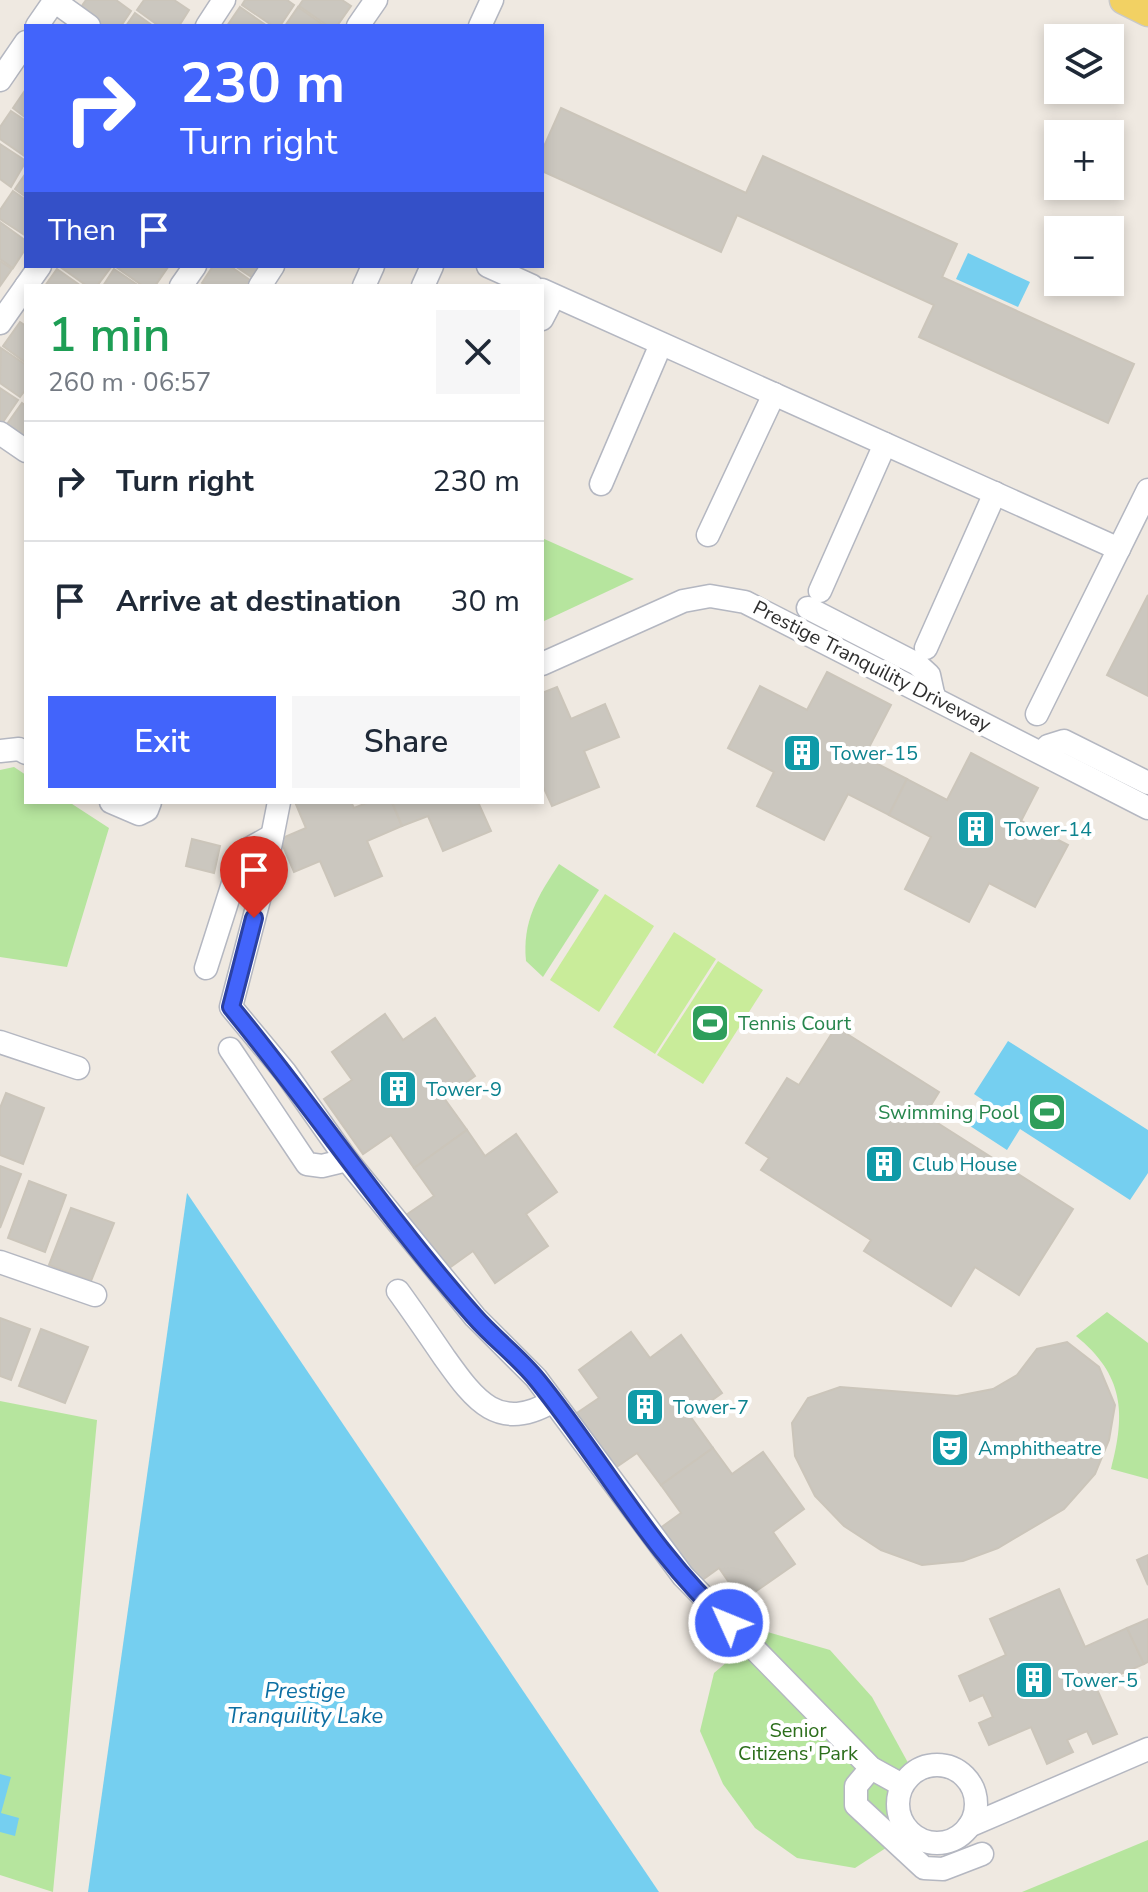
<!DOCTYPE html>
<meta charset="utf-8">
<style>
body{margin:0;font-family:"Nunito Sans",sans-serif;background:#f6f6f7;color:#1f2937;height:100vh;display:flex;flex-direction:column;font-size:30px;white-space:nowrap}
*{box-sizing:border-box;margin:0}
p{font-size:26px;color:#747a83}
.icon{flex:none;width:44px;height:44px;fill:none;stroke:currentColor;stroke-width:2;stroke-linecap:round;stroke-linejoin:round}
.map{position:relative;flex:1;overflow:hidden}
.details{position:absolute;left:24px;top:284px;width:520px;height:520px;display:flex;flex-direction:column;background:#fff;border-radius:0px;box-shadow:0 4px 12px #0003}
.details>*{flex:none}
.guide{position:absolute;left:24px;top:24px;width:520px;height:244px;border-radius:0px;box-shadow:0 4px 12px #0003;background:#4264fb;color:#fff;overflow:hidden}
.buttons{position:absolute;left:1044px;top:24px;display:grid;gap:16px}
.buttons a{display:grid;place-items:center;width:80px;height:80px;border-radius:0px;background:#fff;box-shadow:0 4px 12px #0003;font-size:40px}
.pin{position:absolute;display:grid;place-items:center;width:68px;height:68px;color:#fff;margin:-82px -34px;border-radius:50% 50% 50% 0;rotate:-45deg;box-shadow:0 0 8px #0007}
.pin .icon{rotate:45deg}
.me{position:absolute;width:88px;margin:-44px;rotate:314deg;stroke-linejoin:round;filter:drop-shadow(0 0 6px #0008)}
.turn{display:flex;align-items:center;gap:28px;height:168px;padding:0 24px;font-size:36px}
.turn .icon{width:104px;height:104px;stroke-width:2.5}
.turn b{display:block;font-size:56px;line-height:68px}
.then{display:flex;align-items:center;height:76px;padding:0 24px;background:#0003;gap:16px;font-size:30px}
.round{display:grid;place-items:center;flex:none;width:84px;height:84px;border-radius:0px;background:#f6f6f7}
.overview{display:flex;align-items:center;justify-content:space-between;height:136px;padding:0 24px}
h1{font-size:48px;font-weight:600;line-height:60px;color:#1e9e55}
.cta{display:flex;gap:16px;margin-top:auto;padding:16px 24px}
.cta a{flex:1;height:92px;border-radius:0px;background:#4264fb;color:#fff;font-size:32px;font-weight:600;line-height:92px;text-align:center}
.cta a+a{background:#f6f6f7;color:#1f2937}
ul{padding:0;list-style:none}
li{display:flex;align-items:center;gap:24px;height:120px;padding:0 24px;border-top:2px solid #e0e1e3}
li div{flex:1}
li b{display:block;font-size:30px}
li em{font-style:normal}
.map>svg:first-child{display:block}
.green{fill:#b6e59e}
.pitch{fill:#c9ec9a}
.water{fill:#75cff0}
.building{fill:#cbc7bf;stroke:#cbc5ba;stroke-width:2}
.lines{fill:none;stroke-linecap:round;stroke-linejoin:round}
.minor-casing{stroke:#b4b7c1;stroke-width:25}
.major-casing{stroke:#c9c9c9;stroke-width:31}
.minor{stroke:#fff;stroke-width:22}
.major{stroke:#f2d163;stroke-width:28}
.route-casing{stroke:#2b41a3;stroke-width:20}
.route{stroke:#4264fb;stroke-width:14}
.labels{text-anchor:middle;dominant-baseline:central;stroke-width:8;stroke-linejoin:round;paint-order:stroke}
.street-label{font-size:20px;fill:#2e2e2e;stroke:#fff}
.culture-label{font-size:20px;fill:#0d838f;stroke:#fff;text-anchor:start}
.leisure-label{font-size:20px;fill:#27864d;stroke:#fff;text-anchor:start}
.park-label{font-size:20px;fill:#2c6e1b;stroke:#fff}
.water-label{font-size:22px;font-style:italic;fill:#0d6fa3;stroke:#fff}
</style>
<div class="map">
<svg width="1148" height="1892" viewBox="0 0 1148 1892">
<rect width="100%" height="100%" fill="#efe9e1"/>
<!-- green -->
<g class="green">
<polygon points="542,538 634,579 542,622"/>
<polygon points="14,767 26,775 26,802 69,802 109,828 67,967 0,957 0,770"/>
<path d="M559,864L599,890L543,977L526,961C522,921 538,896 559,864Z"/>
<path d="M1107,1312L1148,1343V1479L1111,1469C1126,1413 1124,1375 1076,1336Z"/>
<polygon points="0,1401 97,1420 53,1892 0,1875"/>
<polygon points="764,1631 830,1650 872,1697 912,1770 906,1835 855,1868 797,1858 755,1828 723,1784 700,1731 714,1673"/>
<polygon points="1148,1840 1148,1892 1022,1892"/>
</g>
<!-- pitch -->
<g class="pitch">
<polygon points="605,894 654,926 599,1012 550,980"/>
<polygon points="674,932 716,959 655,1054 613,1027"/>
<polygon points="718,961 763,990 703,1084 657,1055"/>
</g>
<!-- water -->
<g class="water">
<polygon points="968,253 1030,282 1018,307 956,279"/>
<polygon points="1008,1041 1148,1130 1148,1173 1130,1200 1020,1129 1007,1150 967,1124 983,1100 974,1094"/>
<polygon points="187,1193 659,1892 88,1892"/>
<polygon points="0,1774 11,1777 1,1813 19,1818 15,1836 0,1832"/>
</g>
<!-- building -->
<g class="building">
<polygon points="86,0 116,0 131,11 121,26 101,26 79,10"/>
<polygon points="144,0 174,0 189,10 179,26 159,26 137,10"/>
<polygon points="245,0 287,0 294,5 280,26 273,26 242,5"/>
<polygon points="303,0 342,0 351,6 337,26 328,26 299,6"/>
<polygon points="240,7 267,26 227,26"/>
<polygon points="298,7 325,26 285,26"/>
<polygon points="135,13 153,26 126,26"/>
<polygon points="26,89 26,118 13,108"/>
<polygon points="561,108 746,193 763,156 957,244 942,277 1134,364 1108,423 919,337 934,305 737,215 721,252 542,171 542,151"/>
<polygon points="11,111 26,121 26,157 0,139 0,127"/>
<polygon points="0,144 26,161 11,187 0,179"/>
<polygon points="26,173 26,197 15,189"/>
<polygon points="13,191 26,200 26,236 0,219 0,210"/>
<polygon points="0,222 26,241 26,248 13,268 0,259"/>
<polygon points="0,261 12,269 0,286"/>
<polygon points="59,266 110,266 111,267 97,286 87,286"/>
<polygon points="213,266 230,266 254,283 252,286 207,286 202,283"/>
<polygon points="235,266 266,266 256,280"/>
<polygon points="116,267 167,266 168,267 155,286 143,286"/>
<polygon points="57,269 81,286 45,286"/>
<polygon points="114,269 139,286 103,286"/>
<polygon points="20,322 26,326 26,363 3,346"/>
<polygon points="1,348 26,365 26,389 20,397 0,383"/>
<polygon points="0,388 18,400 1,425 0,424"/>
<polygon points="22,403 26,406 26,442 5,427"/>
<polygon points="1148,595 1148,696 1107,675"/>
<polygon points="827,672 891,705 864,757 907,779 889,815 848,794 824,840 757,806 774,772 728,748 760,686 807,710"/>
<polygon points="557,687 571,719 605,704 619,737 584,751 599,787 552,806 542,784 542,693"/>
<polygon points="971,753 1038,788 1021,821 1068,845 1035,907 989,883 969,922 905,889 931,837 889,815 907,779 947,800"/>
<polygon points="295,802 351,802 354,808 369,802 392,802 402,826 367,841 382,876 335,896 320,861 294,872 280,839 306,828"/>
<polygon points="392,802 478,802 491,831 443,851 428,816 402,826"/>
<polygon points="192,839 220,846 214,873 186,866"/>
<polygon points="385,1014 403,1040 435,1018 475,1076 444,1098 467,1130 414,1168 391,1135 363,1154 324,1099 352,1080 332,1052"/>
<polygon points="836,1027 939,1092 925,1115 1073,1209 1019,1295 975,1267 951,1306 864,1251 871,1240 761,1170 769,1158 746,1143 787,1078 799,1085"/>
<polygon points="6,1093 44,1108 23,1164 0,1155 0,1108"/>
<polygon points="467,1130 485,1156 516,1134 557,1192 526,1214 548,1246 495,1283 473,1251 445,1271 406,1215 434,1196 414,1168"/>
<polygon points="0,1166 21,1174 0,1228"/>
<polygon points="29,1181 66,1195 45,1252 8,1238"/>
<polygon points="71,1208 114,1223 91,1281 49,1265"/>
<polygon points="0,1318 30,1329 11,1380 0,1376"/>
<polygon points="41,1329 88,1347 65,1403 19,1386"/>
<polygon points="631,1332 650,1358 681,1335 722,1393 690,1416 713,1448 661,1485 637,1453 609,1472 571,1417 599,1398 579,1370"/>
<polygon points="1067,1342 1099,1367 1115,1405 1109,1440 1095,1474 1064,1509 998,1548 963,1561 922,1565 881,1550 844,1526 815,1496 795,1456 792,1423 808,1398 840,1387 957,1396 993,1389 1017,1375 1037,1349"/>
<polygon points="713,1448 732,1474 763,1452 804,1509 773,1532 795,1564 742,1601 719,1568 698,1583 659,1529 681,1513 661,1485"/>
<polygon points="1148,1555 1148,1585 1137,1560"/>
<polygon points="1059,1589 1085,1647 1127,1628 1144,1664 1095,1685 1117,1734 1093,1744 1087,1731 1067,1740 1073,1752 1047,1764 1031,1727 989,1745 979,1723 993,1717 983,1695 970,1701 959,1676 1006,1655 990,1619"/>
<polygon points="1148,1619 1148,1662 1144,1664 1127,1628"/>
</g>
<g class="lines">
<defs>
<g id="minor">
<polyline points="53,0 89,26"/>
<polyline points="37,26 55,0"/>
<polyline points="207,26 224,0"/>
<polyline points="358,26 376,0"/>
<polyline points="480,26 492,0"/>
<polyline points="0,80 26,42"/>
<polyline points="488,266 532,286"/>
<polyline points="26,286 40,266"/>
<polyline points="181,286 195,266"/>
<polyline points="260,286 273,266"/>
<polyline points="364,286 373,266"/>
<polyline points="423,286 432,266"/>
<polyline points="542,290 1119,549"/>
<polyline points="542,319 554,296"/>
<polyline points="0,323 26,286"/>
<polyline points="0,433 26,451"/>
<polyline points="601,484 661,344"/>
<polyline points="708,535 774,394"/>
<polyline points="820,591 885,444"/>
<polyline points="808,608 917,664 929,675 934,698"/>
<polyline points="926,648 995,493"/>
<polyline points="542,664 683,601 710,596 745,602 1148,808"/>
<polyline points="1037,714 1148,490"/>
<polyline points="0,751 19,749 26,753"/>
<polyline points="1042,752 1048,746 1064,741 1148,783"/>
<polyline points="111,802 139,814 147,810 150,802"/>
<polyline points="279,802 262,888 231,1007 285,1072 347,1160 475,1317 536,1378 683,1576 871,1768 902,1785"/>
<polyline points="206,968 243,852 272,836"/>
<polyline points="0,1042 78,1068"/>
<polyline points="230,1049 307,1164 322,1166 347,1160"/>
<polyline points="0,1262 95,1295"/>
<path d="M398,1291C414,1313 429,1335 444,1357C474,1399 498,1434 553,1401"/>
<circle cx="937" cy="1804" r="39"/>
<polyline points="871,1768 856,1786 856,1805 924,1868 943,1869 982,1854"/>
<polyline points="969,1826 1148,1749"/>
</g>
<polyline id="major" points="1124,0 1148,12"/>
</defs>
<!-- minor casing -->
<use href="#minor" class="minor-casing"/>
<!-- major casing -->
<use href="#major" class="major-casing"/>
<!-- minor -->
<use href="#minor" class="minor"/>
<!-- major -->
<use href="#major" class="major"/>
</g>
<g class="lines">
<defs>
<path id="route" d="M254,918L231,1007C314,1108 387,1218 474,1316C494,1339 519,1357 538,1381C602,1460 653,1555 729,1623"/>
</defs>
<!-- route casing -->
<use href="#route" class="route-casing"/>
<!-- route -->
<use href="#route" class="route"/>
</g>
<!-- icons -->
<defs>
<symbol id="building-square" viewBox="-11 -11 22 22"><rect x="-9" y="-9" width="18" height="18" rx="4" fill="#0f9aa8" stroke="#fff"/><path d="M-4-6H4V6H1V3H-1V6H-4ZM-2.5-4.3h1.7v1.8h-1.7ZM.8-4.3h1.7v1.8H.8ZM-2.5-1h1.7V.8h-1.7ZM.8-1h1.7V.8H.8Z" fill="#fff"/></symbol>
<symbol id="stadium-square" viewBox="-11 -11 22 22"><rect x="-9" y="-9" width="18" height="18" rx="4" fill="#2e9e5b" stroke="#fff"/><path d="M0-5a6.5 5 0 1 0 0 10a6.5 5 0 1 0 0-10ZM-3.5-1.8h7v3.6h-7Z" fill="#fff"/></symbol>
<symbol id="theatre-square" viewBox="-11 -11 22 22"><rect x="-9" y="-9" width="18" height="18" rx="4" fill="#0f9aa8" stroke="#fff"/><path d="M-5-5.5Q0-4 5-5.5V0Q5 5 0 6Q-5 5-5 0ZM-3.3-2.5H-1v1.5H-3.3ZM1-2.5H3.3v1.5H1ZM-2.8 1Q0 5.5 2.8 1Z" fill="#fff"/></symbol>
</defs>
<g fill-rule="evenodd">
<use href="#building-square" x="780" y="731" width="44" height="44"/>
<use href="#building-square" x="954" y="807" width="44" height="44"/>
<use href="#stadium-square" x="688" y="1001" width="44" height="44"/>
<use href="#building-square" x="376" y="1067" width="44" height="44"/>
<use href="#stadium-square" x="1025" y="1090" width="44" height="44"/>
<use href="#building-square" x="862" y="1142" width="44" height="44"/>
<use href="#building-square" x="623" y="1385" width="44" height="44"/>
<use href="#theatre-square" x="928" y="1426" width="44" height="44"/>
<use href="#building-square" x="1012" y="1658" width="44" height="44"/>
</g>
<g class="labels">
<!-- street labels -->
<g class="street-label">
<text transform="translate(872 666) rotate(27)">Prestige Tranquility Driveway</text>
</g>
<!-- culture labels -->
<g class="culture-label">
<text x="830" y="753">Tower-15</text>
<text x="1004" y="829">Tower-14</text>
<text x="426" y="1089">Tower-9</text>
<text x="912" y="1164">Club House</text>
<text x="673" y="1407">Tower-7</text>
<text x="978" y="1448">Amphitheatre</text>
<text x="1062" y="1680">Tower-5</text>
</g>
<!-- leisure labels -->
<g class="leisure-label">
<text x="738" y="1023">Tennis Court</text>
<text x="1019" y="1112" text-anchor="end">Swimming Pool</text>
</g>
<!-- park labels -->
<g class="park-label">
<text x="798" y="1730">Senior<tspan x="798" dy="23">Citizens' Park</tspan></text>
</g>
<!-- water labels -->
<g class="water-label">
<text x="305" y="1691">Prestige<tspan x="305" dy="25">Tranquility Lake</tspan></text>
</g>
</g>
</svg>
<div class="buttons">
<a><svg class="icon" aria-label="layers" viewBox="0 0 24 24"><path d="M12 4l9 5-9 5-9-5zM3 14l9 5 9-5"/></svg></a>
<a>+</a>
<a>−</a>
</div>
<div class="pin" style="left:254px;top:918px;background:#d93025"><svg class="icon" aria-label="arrive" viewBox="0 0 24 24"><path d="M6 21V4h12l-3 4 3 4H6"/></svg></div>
<svg class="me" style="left:729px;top:1623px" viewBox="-20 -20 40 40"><circle r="17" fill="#4264fb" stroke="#fff" stroke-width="3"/><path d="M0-11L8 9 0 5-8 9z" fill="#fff"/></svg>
<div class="guide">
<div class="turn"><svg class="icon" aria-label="right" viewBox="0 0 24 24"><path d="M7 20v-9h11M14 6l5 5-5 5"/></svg><div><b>230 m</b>Turn right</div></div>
<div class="then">Then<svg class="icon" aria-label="arrive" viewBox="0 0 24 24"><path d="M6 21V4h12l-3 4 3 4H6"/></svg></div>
</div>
<section class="details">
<div class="overview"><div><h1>1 min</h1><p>260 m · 06:57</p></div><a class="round"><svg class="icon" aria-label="close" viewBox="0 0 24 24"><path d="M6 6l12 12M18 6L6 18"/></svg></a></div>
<ul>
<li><svg class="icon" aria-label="right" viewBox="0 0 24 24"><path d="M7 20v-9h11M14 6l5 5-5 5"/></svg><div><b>Turn right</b></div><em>230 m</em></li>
<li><svg class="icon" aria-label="arrive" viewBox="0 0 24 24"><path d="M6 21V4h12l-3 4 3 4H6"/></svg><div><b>Arrive at destination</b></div><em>30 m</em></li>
</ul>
<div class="cta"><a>Exit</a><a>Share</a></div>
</section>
</div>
